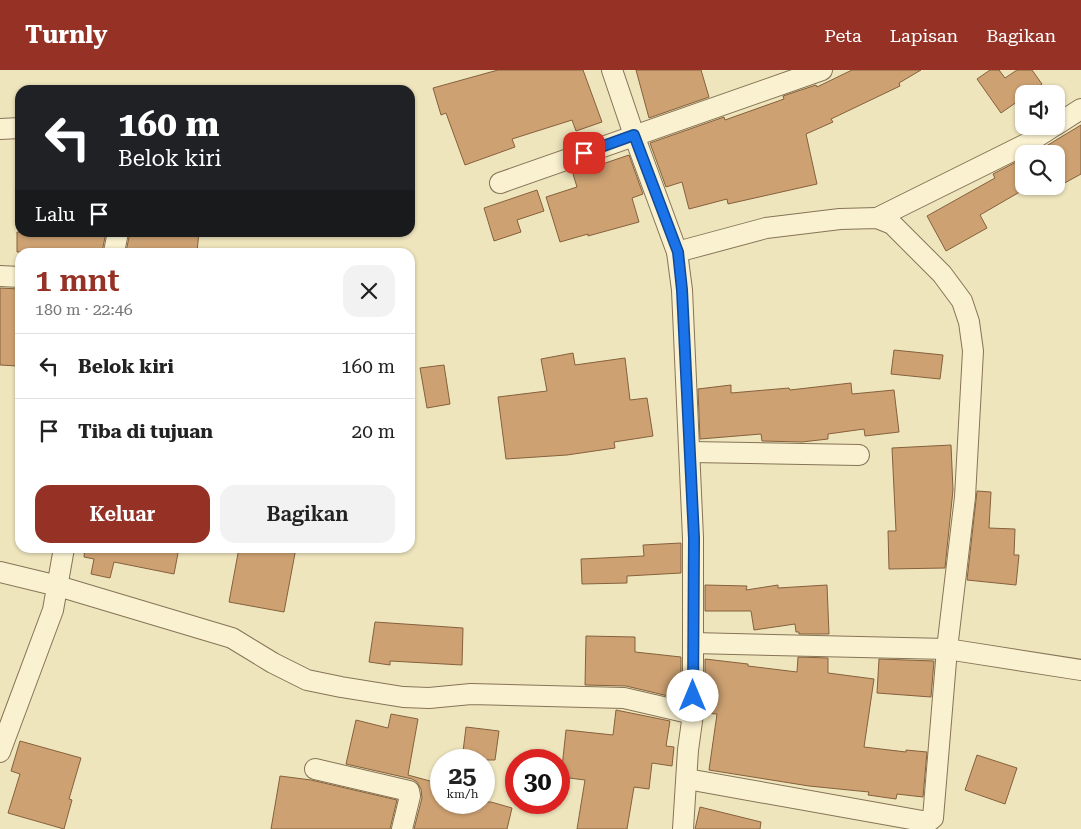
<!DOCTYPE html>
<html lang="id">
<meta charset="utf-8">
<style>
body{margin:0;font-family:"Roboto Serif",serif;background:#f2f2f2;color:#222;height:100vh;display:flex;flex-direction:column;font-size:19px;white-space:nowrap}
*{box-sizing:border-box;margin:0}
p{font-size:16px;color:#767676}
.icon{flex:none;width:28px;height:28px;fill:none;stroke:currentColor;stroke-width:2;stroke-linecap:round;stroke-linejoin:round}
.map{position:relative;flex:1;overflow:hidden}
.details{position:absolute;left:15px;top:178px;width:400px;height:305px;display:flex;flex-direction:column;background:#fff;border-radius:15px;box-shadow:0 1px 4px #0004}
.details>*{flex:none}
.hud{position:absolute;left:15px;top:15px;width:400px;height:152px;border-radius:15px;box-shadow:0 1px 4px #0004;background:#202124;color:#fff;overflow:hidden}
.tools{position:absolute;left:1015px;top:15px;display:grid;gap:10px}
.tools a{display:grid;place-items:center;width:50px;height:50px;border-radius:10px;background:#fff;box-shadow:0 1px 4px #0004;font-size:25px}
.speed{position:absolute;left:430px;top:679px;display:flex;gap:10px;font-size:25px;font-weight:700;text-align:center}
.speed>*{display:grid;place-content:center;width:65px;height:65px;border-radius:50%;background:#fff;box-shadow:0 1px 4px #0004;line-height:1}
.speed small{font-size:12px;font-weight:400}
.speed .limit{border:8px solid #d22;background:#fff;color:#111}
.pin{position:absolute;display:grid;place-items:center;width:42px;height:42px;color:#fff;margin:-21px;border-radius:10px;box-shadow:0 2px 8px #0006}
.me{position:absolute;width:55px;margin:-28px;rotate:0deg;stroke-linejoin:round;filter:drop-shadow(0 0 4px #0008)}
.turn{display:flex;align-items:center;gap:18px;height:105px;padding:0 20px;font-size:22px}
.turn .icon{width:65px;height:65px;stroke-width:2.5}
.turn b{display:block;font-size:35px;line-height:42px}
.then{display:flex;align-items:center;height:48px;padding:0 20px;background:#0003;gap:10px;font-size:19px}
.round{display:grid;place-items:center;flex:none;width:52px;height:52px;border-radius:15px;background:#f2f2f2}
.headline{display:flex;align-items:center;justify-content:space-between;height:85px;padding:0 20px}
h1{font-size:30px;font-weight:600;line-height:38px;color:#953125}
.cta{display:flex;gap:10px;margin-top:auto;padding:10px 20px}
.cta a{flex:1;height:58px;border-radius:15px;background:#953125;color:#fff;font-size:20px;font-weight:600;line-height:58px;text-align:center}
.cta a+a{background:#f2f2f2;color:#222}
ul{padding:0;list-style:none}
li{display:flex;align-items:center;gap:15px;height:65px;padding:0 20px;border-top:1px solid #e0e0e0}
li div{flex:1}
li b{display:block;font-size:19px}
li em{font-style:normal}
header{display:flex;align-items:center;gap:30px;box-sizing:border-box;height:70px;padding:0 25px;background:#953125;color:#fff}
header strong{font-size:24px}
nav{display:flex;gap:28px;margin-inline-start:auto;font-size:18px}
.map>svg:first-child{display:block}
.building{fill:#cda172;stroke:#85613c}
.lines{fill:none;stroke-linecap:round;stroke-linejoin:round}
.street-casing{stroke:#867456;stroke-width:22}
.street{stroke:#f9f1d0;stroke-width:20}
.route-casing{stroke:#114b97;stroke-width:12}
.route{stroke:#1a73e8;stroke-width:9}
</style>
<header>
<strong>Turnly</strong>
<nav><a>Peta</a><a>Lapisan</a><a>Bagikan</a></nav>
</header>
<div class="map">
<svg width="1081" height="759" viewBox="0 0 1081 759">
<rect width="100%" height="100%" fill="#eee5bd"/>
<!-- building -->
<g class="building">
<polygon points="498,0 583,0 602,52 576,61 572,50 512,69 515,77 465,95 446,43 441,45 433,18"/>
<polygon points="636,0 701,0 709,27 649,48"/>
<polygon points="852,0 921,0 899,13 900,16 831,49 833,52 806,64 817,114 728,134 727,129 689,139 682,112 666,117 650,73 724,47 725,50 784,29 783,26 816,15 817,17"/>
<polygon points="990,0 999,0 1005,8 1017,0 1032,0 1042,14 1029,24 1024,24 1024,27 1001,43 977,9"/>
<polygon points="1081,55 1081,104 1061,115 1056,107 1056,84 1033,84"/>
<polygon points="629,85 643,124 632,128 639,152 588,166 588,164 560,172 546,127 577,117 573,104"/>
<polygon points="1024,88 1024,116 1030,116 980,145 987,158 946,181 927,146 995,108 993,104"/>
<polygon points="537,120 544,141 517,150 521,162 494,171 484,138"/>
<polygon points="17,162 106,162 102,182 17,182"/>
<polygon points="130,162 199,162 197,182 126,182"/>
<polygon points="0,218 19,219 17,296 0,295"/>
<polygon points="894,280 943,285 940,309 891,304"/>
<polygon points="573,283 575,295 625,288 630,330 647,328 653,366 614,372 615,378 567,385 506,389 498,327 547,321 541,289"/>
<polygon points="444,295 450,334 427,338 420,298"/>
<polygon points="851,313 852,324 894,320 899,362 865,366 864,359 828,364 828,369 802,372 762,371 761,364 700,369 698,319 731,315 731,323 789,318 790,320"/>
<polygon points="951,375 953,420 945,498 889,499 888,461 896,461 892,378"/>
<polygon points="977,421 991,422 989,458 1015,459 1014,485 1019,485 1016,515 967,510"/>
<polygon points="681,473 681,503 627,506 627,513 582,514 581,489 644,486 643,475"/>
<polygon points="85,478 179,478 174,504 114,492 110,508 91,504 94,489 84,487"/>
<polygon points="239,478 296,478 284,542 229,532"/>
<polygon points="705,515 747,516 746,520 778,515 778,518 827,515 829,564 799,564 799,562 796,562 795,554 754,560 751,541 705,541"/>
<polygon points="375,552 463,558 462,595 390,591 390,595 369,592"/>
<polygon points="586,566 635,567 635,582 681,587 681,629 626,616 585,615"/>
<polygon points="798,587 828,588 828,603 874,609 864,677 906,682 906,680 927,682 923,727 897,724 896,729 868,725 869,722 809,716 709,700 717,644 705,643 705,589 748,594 748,596 797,602"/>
<polygon points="879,589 934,591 931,627 877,623"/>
<polygon points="616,640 670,651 666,676 674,677 672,696 652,693 649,719 634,717 627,759 577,759 585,710 561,707 566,660 613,665"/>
<polygon points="391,644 418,649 408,705 441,714 441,732 491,732 512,738 507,759 414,759 422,728 421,719 417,712 412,709 346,694 356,650 388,658"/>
<polygon points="466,657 499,661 495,690 462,690"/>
<polygon points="20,671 81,688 69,729 72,730 64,759 8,743 20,704 11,701"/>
<polygon points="977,685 1017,698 1005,734 965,720"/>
<polygon points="280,706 311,710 397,730 390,759 271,759"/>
<polygon points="700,737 761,752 760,759 695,759"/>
</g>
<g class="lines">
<defs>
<g id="street">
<polyline points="612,0 634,65 677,182 682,220 693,468 693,644 688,680 683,759"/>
<polyline points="1056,55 1081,39"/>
<polyline points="0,59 20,58"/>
<polyline points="500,113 822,0"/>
<polyline points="877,148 1026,74 1054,56"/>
<polyline points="114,182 118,162"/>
<polyline points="677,182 766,158 840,149 877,148 892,154 942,204 962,231 969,252 973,281 965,427 947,579 933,748 928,752 687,709"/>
<polyline points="0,206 20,207"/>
<polyline points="691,382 859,385"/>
<polyline points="0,502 58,516 232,568 273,593 307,610 341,617 403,627 429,628 471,624 624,628 693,644"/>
<polyline points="693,573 947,579 1081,600"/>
<polyline points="0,682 53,540 64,478"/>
<polyline points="315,699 409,721 410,726 402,759"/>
</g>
</defs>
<!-- street casing -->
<use href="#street" class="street-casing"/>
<!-- street -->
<use href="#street" class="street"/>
</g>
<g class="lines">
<defs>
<polyline id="route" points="584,83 634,65 678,182 682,220 694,468 693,626"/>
</defs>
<!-- route casing -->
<use href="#route" class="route-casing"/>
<!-- route -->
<use href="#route" class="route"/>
</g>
</svg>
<div class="tools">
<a><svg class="icon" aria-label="sound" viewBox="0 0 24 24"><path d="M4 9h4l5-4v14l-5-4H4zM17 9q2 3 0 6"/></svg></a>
<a><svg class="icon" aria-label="search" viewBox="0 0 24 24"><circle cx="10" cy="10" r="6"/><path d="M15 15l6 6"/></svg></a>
</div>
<div class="speed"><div>25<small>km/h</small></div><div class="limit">30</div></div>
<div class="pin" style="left:584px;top:83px;background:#d93025"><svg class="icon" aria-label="arrive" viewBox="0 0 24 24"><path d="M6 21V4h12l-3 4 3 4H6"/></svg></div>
<svg class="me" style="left:693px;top:626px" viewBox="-20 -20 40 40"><circle r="19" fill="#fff"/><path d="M0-13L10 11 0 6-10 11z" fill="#1a73e8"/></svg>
<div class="hud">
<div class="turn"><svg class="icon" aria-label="left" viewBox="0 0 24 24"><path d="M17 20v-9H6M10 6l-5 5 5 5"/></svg><div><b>160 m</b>Belok kiri</div></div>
<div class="then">Lalu<svg class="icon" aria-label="arrive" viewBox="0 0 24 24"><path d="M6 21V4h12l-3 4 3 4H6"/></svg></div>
</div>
<section class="details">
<div class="headline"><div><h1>1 mnt</h1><p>180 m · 22:46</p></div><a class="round"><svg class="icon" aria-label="close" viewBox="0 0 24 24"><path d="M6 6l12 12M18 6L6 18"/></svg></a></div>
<ul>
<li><svg class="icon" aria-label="left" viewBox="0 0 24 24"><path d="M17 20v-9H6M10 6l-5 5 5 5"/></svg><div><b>Belok kiri</b></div><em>160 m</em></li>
<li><svg class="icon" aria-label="arrive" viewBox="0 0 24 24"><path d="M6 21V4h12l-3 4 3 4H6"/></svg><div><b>Tiba di tujuan</b></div><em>20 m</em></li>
</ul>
<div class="cta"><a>Keluar</a><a>Bagikan</a></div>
</section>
</div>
